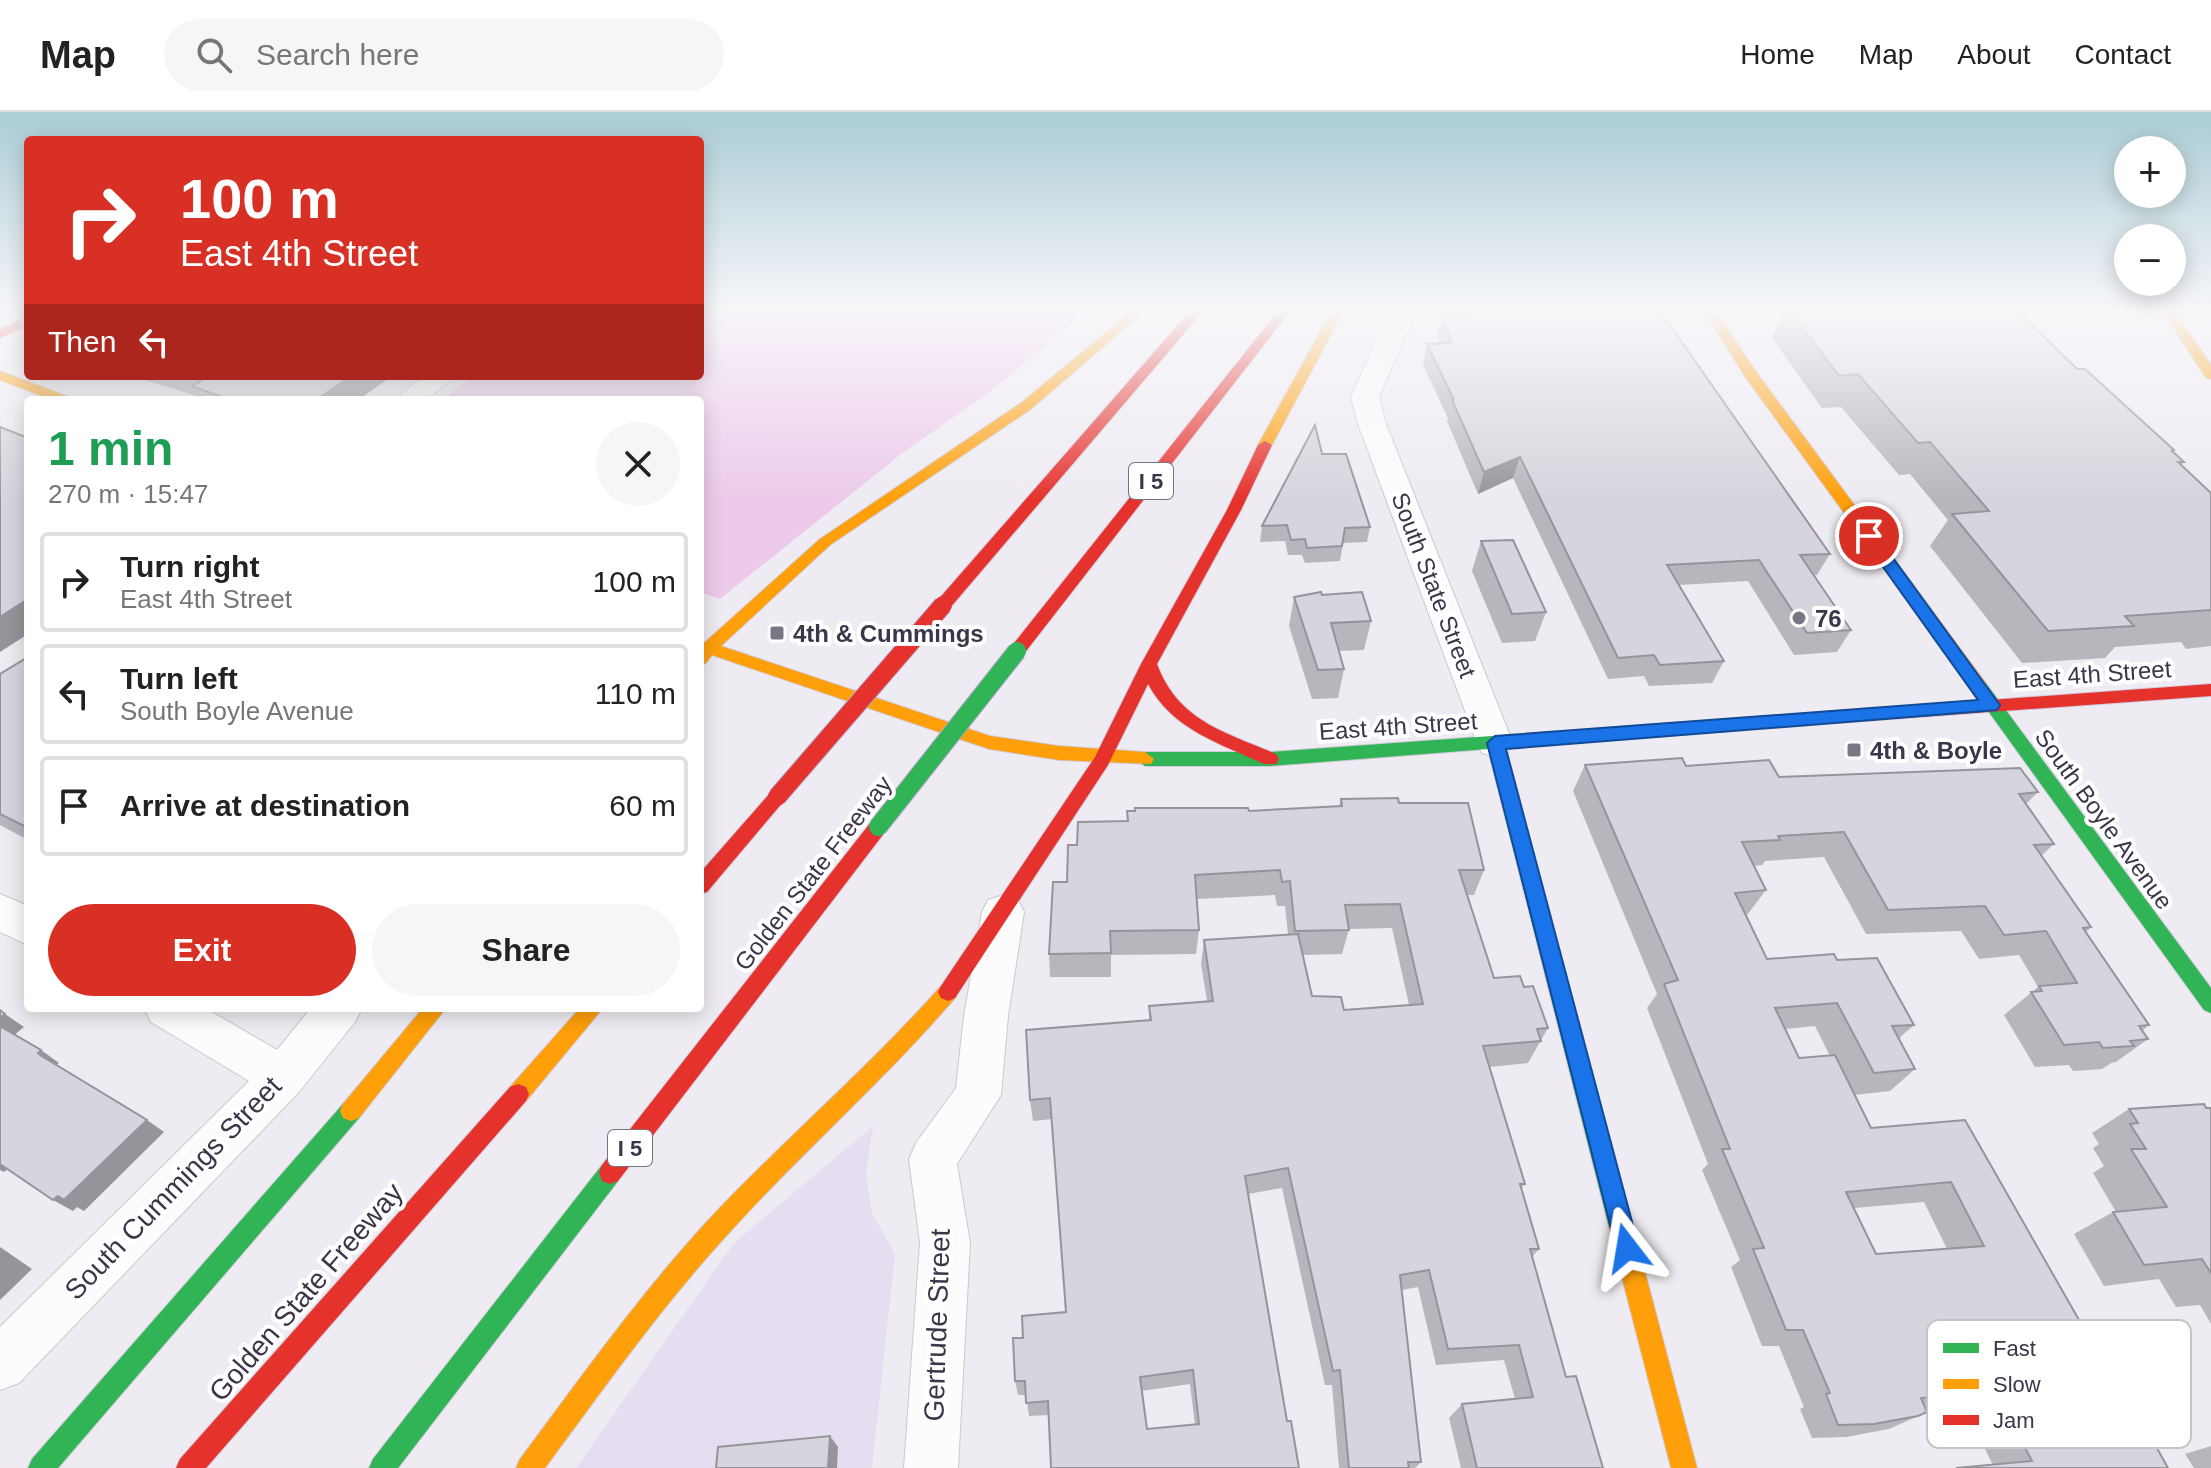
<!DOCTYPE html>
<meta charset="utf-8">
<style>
body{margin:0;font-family:Helvetica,sans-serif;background:#f6f6f6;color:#222;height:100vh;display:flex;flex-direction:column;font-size:30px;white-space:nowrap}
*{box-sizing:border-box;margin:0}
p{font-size:26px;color:#767676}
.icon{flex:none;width:44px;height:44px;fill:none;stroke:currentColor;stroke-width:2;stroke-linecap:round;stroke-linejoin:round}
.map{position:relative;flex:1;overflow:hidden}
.sheet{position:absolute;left:24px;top:284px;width:680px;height:616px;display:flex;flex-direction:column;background:#fff;border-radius:8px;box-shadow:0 4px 20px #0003}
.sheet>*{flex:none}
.hud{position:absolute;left:24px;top:24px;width:680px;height:244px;border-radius:8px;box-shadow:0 4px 20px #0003;background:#d93025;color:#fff;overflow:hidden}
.fabs{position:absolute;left:2114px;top:24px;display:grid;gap:16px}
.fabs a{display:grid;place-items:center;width:72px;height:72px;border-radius:50%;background:#fff;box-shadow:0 4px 20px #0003;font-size:40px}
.pin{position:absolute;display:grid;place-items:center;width:68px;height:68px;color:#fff;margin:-34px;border:4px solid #fff;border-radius:50%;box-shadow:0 2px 8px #0007}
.me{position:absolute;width:88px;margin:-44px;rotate:346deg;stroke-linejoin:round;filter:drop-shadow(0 0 6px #0008)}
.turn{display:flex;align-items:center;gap:28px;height:168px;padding:0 24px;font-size:36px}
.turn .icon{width:104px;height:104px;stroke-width:2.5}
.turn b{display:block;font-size:56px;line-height:68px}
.then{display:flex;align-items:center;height:76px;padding:0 24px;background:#0003;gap:16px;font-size:30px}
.round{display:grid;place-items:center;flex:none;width:84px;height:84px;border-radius:42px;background:#f6f6f6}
.head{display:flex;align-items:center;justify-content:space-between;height:136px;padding:0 24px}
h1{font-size:48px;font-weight:800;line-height:60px;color:#1e9e55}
.cta{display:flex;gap:16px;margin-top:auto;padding:16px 24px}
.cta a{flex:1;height:92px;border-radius:48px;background:#d93025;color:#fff;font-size:32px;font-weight:800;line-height:92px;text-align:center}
.cta a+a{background:#f6f6f6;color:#222}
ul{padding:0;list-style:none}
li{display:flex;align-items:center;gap:24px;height:100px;margin:0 16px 12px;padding:0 8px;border:4px solid #e0e0e0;border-radius:8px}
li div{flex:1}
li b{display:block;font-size:30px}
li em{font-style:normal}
header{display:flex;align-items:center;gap:48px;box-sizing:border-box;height:112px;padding:0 40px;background:#fff;border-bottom:2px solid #e0e0e0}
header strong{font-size:38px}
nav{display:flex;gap:44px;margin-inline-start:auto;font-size:28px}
.search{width:560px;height:72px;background:#f6f6f6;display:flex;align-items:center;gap:20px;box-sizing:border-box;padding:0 28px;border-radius:44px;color:#767676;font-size:30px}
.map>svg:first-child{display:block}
.education{fill:#e4def0}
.green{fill:#edcaeb}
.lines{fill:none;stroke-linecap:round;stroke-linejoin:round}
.street-casing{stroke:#cac8cf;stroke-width:2}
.fast-casing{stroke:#d1cbdb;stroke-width:2}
.slow-casing{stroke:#d1cbdb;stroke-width:2}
.jam-casing{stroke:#d1cbdb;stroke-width:2}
.street{fill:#fcfcfd;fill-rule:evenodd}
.fast{fill:#30b455;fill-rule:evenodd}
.slow{fill:#ff9f0a;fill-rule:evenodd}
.jam{fill:#e5322d;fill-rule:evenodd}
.fast-bridge-casing{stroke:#b0a6cc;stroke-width:20;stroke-linecap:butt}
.jam-bridge-casing{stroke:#b0a6cc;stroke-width:20;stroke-linecap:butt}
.fast-bridge{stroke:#30b455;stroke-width:18}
.jam-bridge{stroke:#e5322d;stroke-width:18}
.wall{fill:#b8b6bd;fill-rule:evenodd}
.shaded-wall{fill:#96949a}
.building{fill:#d6d4dc;stroke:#96949a;stroke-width:2;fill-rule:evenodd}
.route{fill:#1a73e8;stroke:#114b97;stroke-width:2}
.poi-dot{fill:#7a7685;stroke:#fff;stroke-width:3}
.labels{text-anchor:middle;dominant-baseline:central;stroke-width:8;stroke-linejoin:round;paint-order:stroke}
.shield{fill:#fff;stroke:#767280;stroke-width:2}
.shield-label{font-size:22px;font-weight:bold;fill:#3b364a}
.street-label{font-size:24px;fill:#3b364a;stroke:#fff}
.poi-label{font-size:24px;font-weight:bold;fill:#3b364a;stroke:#fff;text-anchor:start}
.near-street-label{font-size:28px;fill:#3b364a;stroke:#fff}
.key{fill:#fff;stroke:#c4c3c9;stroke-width:2}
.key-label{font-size:22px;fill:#3b364a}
</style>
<header>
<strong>Map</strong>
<div class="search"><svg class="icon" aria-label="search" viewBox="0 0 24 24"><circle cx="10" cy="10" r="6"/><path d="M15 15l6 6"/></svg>Search here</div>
<nav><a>Home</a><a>Map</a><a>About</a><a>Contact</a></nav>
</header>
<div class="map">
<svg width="2211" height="1356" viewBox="0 0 2211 1356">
<rect width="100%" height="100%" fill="#eeecf2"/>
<!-- education -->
<polygon class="education" points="873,1014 866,1061 872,1101 895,1142 872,1356 576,1356 734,1131"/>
<!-- green -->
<polygon class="green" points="700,198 1086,198 990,280 905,339 720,487 700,480 700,288 442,288 474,264 700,264"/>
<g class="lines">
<defs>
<g id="street">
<polygon points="1390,198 1416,198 1379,285 1386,312 1513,631 1508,641 1495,645 1482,641 1477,631 1358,312 1351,285"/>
<polygon points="424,264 456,264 426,288 394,288"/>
<polygon points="0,782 28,794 28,833 0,820"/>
<polygon points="1003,783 1018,788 1024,800 1008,904 1001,983 957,1052 970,1131 958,1356 904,1356 920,1131 909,1047 916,1031 956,976 964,904 982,800 988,788"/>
<polygon points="144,896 205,896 277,938 311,896 362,896 355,910 299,980 19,1271 0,1278 0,1215 249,969 151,910"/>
</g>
<g id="fast">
<polygon points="1979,568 1985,570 2211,876 2211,901 2204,898 1973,578 1971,574"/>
<polygon points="1769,604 1778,610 1769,616 1505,636 1633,1115 1629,1123 1621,1127 1613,1123 1609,1115 1488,637 1270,654 1145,654 1136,647 1145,640 1270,640"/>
<polygon points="351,989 359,992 362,999 359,1006 58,1356 28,1356 32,1347 343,992"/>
<polygon points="610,1050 618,1053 621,1061 618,1069 398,1356 369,1356 373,1347 602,1053"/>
</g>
<g id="slow">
<polygon points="1133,198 1146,198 1031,297 830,433 721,534 990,624 1059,634 1145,640 1154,647 1151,652 1059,648 989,637 712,543 706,551 700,553 700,536 703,532 820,427 1021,291"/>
<polygon points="1332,198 1344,198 1272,333 1270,336 1260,336 1258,333"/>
<polygon points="1703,198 1715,198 1757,261 1985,570 1987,574 1985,578 1973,578 1746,266"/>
<polygon points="2162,198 2174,198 2211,253 2211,267 2206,266"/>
<polygon points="0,259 69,285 71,288 52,288 0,268"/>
<path d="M948,871L955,874L958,880L955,886C884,969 801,1041 728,1122C661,1195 604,1276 545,1356H516L520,1347C582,1264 642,1179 713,1103C787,1025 869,955 941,874Z"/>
<polygon points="423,896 446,896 359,1006 351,1009 343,1006 340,999 343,992"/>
<polygon points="580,896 603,896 526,989 518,992 510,989 507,982 510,975"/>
<polygon points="1621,1103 1629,1107 1633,1115 1697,1356 1671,1356 1609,1115 1613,1107"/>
</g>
<g id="jam">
<polygon points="1191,198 1204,198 949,497 937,497 935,493 937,489"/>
<polygon points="1279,198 1291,198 1023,543 1011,543 1009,539 1011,535"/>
<polygon points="28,204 28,213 0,226 0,217"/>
<path d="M1265,329L1272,333L1241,398L1157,552C1178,609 1225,620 1276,642L1279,647L1276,652H1264C1219,631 1173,618 1148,572L1108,653L955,886L948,889L941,886L938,880L941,874L1095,645L1141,552L1227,398L1258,333Z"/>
<polygon points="2211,572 2211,584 1769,616 1760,610 1769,604"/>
<polygon points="777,678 783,680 786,685 783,690 707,780 700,782 700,761 771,680"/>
<polygon points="878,708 885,710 887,715 885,720 618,1069 610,1072 602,1069 599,1061 602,1053 871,710"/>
<polygon points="518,972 526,975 529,982 526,989 206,1356 176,1356 180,1347 510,975"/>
</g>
</defs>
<!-- street casing -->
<use href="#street" class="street-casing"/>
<!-- fast casing -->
<use href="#fast" class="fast-casing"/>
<!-- slow casing -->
<use href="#slow" class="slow-casing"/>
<!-- jam casing -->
<use href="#jam" class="jam-casing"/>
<!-- street -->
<use href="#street" class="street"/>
<!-- fast -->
<use href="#fast" class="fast"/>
<!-- slow -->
<use href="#slow" class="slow"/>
<!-- jam -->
<use href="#jam" class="jam"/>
<defs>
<polyline id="fast-bridge" points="878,715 1017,539"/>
<polyline id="jam-bridge" points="777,685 943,493"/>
</defs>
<!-- fast-bridge casing -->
<use href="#fast-bridge" class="fast-bridge-casing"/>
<!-- jam-bridge casing -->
<use href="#jam-bridge" class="jam-bridge-casing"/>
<!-- fast-bridge -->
<use href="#fast-bridge" class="fast-bridge"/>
<!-- jam-bridge -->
<use href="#jam-bridge" class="jam-bridge"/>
</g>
<!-- wall -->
<g class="wall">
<polygon points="0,198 28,198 28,225 20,214 23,209 17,201 0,208"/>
<polygon points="1452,198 1655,198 1830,442 1817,463 1813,463 1851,518 1837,540 1794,543 1748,469 1679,473 1724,549 1712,571 1649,574 1644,564 1608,567 1513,366 1478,382 1447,309 1448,306 1423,253 1427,232 1439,231 1437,223 1442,202 1452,202"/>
<polygon points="1784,198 2017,198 2077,257 2174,338 2173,340 2184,350 2181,354 2211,381 2211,534 2186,537 2181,530 2115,535 2105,546 2022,551 1930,434 1948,408 1910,362 1899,363 1841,295 1822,296 1772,226"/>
<polygon points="109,264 130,264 123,268"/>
<polygon points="132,264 392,264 358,288 201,288 200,285"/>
<polygon points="1322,342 1370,415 1367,430 1343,431 1340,449 1305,451 1302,443 1288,443 1285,429 1260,430 1262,414"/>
<polygon points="1481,429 1546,500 1535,529 1502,531 1472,459"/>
<polygon points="1322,483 1371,509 1364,538 1339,539 1344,557 1338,586 1312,587 1289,514 1294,485"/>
<polygon points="28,545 28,728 0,713 0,562"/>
<path d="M1585,653L1686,654L1779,665L2038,680L2026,692L2054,732L2041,744L2091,815L2086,820L2149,913L2142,919L2148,927L2116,950L2111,951L2102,957L2073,959L2069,953L2035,955L2004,903L2038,875L2019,843L1979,847L1961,819L1866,822L1824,745L1765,749L1762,753L1754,754L1766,778L1747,803H1746L1767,847L1837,848L1914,913L1898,927L1915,957L1890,979L1854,983L1871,1016L1965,1008L2148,1329L2168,1356L1993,1353L1962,1291L1924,1294L1927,1300L1889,1317L1846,1325L1812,1326L1800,1297L1804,1295L1779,1234H1762L1731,1155L1740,1148L1702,1058L1708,1052L1647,896L1657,882L1573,679ZM1815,914L1830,944L1799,946L1785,917ZM1924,1090L1947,1137L1876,1142L1854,1096Z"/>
<path d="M1341,687L1399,691L1484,758L1474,783H1467L1494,866L1524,875L1548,916L1528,951L1489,955L1525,1072L1521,1077L1539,1137L1532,1145L1566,1265L1603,1356H1461L1449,1306L1462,1292L1515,1287L1504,1248L1436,1253L1418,1175L1402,1178L1421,1350L1415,1356H1339L1332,1273H1325L1282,1076L1248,1082L1287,1309L1299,1356L1049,1303L1029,1304L1026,1283H1018L1015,1269L1023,1226L1066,1200L1052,1007L1033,1009L1030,988L1149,908V894L1207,889L1201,852L1204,828L1288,822L1285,794H1277L1275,783L1197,787L1199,818L1196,842L1111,843V865H1050L1049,842L1077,733L1127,709L1249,699L1339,694ZM1392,816L1409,893L1344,898L1312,884L1303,843L1342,842L1349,817ZM1190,1272L1195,1313L1147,1317L1141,1279Z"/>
<polygon points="2211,996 2211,1212 2200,1193 2176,1195 2159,1167 2104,1174 2074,1122 2113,1100 2116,1100 2093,1061 2104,1054 2093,1036 2099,1032 2092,1021 2129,997"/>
<polygon points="2211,1334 2211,1356 2194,1356 2185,1342"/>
</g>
<!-- shaded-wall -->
<g class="shaded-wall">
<polygon points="0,198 26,198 16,199 17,201 0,208"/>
<polygon points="351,264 392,264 358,288 316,288"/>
<polygon points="1520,345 1513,366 1478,382 1484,360"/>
<polygon points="28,487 28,522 0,540 0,505"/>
<polygon points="5,902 24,915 13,924 0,915 0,906"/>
<polygon points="41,938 59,951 56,953 38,941"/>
<polygon points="147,1008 164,1020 84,1099 77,1095 73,1099 53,1088"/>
<polygon points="0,1051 9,1056 4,1060 0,1058"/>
<polygon points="0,1135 32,1157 0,1188"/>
<polygon points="830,1324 838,1335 837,1356 828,1356"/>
</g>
<!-- building -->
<g class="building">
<polygon points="16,198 28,198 28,217 20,214 25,202 16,199"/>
<polygon points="1466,198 1655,198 1656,199 1660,199 1830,442 1800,443 1851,518 1807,521 1759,448 1667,453 1724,549 1660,553 1654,543 1618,546 1520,345 1484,360 1452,288 1454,288 1427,232 1451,231 1442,202 1468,201"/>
<polygon points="1789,198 2017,198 2077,257 2085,257 2174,338 2172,339 2184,350 2178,350 2211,381 2211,498 2125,504 2134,514 2048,519 1952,402 1989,399 1930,330 1918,331 1858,262 1839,264"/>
<polygon points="185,264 351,264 316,288 230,288 192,274 201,269"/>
<polygon points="1315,313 1322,342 1346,342 1370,415 1345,416 1342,434 1307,436 1305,427 1291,428 1287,413 1262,414"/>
<polygon points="0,315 28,326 28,487 0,505"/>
<polygon points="1513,428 1546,500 1512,502 1481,429"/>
<polygon points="1321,480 1322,483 1362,480 1371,509 1331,511 1344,557 1318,558 1294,485"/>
<polygon points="28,545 28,716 0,702 0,562"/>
<path d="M1682,646L1686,654L1769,648L1779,665L2020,656L2038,680L2019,682L2054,732L2034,733L2091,815L2083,816L2149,913L2139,914L2148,927L2130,929L2134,934L2103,936L2099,930L2064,933L2031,880L2042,879L2039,874L2077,871L2046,819L2004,823L1985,794L1888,798L1844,720L1778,724L1780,728L1742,730L1766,778L1735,781L1767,847L1834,842L1837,848L1877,846L1914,913L1892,914L1915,957L1874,961L1837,891L1775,896L1799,946L1835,943L1871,1016L1965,1008L2148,1329H2153L2168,1356H1956L2032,1349L1994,1276L1938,1281L1939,1284L1921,1286L1927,1300L1918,1304L1874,1312L1838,1313L1826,1282L1830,1281L1803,1218H1786L1753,1137L1764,1136L1722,1037H1730L1664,872L1678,868L1585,653ZM1951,1070L1984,1134L1876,1142L1846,1080Z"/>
<path d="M1398,686L1399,691H1468L1484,758H1459L1494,866L1520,864L1524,875L1533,874L1548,916L1537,917L1541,929L1483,934L1525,1072H1520L1539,1137H1530L1566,1265L1576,1264L1603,1356H1477L1462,1292L1533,1285L1519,1233L1448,1237L1429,1158L1400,1163L1421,1350H1408L1409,1356H1349L1340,1258L1333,1259L1288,1056L1245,1064L1287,1309H1291L1299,1356H1051L1048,1289L1026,1291L1025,1269H1015L1013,1226H1023L1022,1204L1066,1200L1050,986L1030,988L1026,918L1151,908L1149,894L1213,889L1204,828L1298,822L1312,884L1341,885L1344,898L1423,892L1400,792L1345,793L1349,818L1295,819L1290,769L1282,770L1280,758L1195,763L1199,818L1110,819L1111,841L1049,842L1053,770H1067L1068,733H1077L1078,710L1128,709L1127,699H1135V696H1248L1249,699L1342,694L1341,687ZM1193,1258L1199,1312L1147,1317L1140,1265Z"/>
<polygon points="0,898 5,902 0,906"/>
<polygon points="0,914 41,938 38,941 40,943 147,1008 64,1088 58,1084 53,1088 0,1052"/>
<polygon points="2204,992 2206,996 2211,996 2211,1161 2202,1147 2144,1153 2113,1100 2167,1095 2131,1037 2146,1037 2130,1012 2138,1011 2129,997"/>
<polygon points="830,1324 828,1356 716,1356 718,1335"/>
</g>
<!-- sky -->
<linearGradient id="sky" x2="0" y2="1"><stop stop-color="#abcdd6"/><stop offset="0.51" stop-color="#f7f6f9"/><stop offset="1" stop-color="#f7f6f9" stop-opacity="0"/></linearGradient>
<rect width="2211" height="388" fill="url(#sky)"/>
<!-- route -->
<polygon class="route" points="1869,419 1874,420 1997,589 2000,593 1997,598 1506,637 1639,1136 1636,1144 1627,1148 1619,1144 1616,1136 1487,631 1495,624 1978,588 1863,427 1863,420"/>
<!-- markers -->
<g class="poi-dot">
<circle cx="1799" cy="506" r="8"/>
<rect x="769" y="513" width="16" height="16" rx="4"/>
<rect x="1846" y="630" width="16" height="16" rx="4"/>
</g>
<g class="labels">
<!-- shield labels -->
<g class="shield">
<rect x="1129" y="351" width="44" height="36" rx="6"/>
<rect x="608" y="1018" width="44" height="36" rx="6"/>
</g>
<g class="shield-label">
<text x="1151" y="369">I 5</text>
<text x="630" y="1036">I 5</text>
</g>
<!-- street labels -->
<g class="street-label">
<text transform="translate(1434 473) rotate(69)">South State Street</text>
<text transform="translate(2092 562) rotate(-4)">East 4th Street</text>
<text transform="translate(1398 614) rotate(-4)">East 4th Street</text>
<text transform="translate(2104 707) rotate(54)">South Boyle Avenue</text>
<text transform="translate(813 761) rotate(-52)">Golden State Freeway</text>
</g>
<!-- poi labels -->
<g class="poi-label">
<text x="1815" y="506">76</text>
<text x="793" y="521">4th &amp; Cummings</text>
<text x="1870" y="638">4th &amp; Boyle</text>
</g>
<!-- near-street labels -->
<g class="near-street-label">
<text transform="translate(173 1076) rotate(-46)">South Cummings Street</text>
<text transform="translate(306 1180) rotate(-49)">Golden State Freeway</text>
<text transform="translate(937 1213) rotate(-88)">Gertrude Street</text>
</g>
</g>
<!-- legend -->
<rect x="1927" y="1208" width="264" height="128" rx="12" class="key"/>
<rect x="1943" y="1231" width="36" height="10" fill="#30b455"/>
<rect x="1943" y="1267" width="36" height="10" fill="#ff9f0a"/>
<rect x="1943" y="1303" width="36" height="10" fill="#e5322d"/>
<g class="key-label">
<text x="1993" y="1244">Fast</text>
<text x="1993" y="1280">Slow</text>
<text x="1993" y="1316">Jam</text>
</g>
</svg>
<div class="fabs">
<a>+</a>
<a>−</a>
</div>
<div class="pin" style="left:1869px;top:424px;background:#d93025"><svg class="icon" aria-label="arrive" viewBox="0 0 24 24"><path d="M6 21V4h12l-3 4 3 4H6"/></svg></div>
<svg class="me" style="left:1627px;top:1136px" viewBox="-20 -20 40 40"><path d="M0-17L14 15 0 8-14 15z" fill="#1a73e8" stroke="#fff" stroke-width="4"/></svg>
<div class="hud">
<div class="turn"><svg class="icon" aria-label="right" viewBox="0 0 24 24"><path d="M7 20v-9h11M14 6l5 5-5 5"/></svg><div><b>100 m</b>East 4th Street</div></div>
<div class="then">Then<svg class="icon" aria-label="left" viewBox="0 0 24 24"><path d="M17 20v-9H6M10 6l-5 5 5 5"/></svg></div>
</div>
<section class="sheet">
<div class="head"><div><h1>1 min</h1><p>270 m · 15:47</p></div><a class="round"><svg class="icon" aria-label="close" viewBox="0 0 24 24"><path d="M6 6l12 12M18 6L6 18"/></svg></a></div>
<ul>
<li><svg class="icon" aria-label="right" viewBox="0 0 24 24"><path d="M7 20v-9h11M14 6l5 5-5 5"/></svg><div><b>Turn right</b><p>East 4th Street</p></div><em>100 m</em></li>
<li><svg class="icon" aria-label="left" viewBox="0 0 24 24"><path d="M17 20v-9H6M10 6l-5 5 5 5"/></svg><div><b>Turn left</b><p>South Boyle Avenue</p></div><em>110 m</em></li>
<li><svg class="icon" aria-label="arrive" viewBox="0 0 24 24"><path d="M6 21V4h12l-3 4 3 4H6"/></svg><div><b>Arrive at destination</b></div><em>60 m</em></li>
</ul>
<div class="cta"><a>Exit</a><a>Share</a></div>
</section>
</div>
